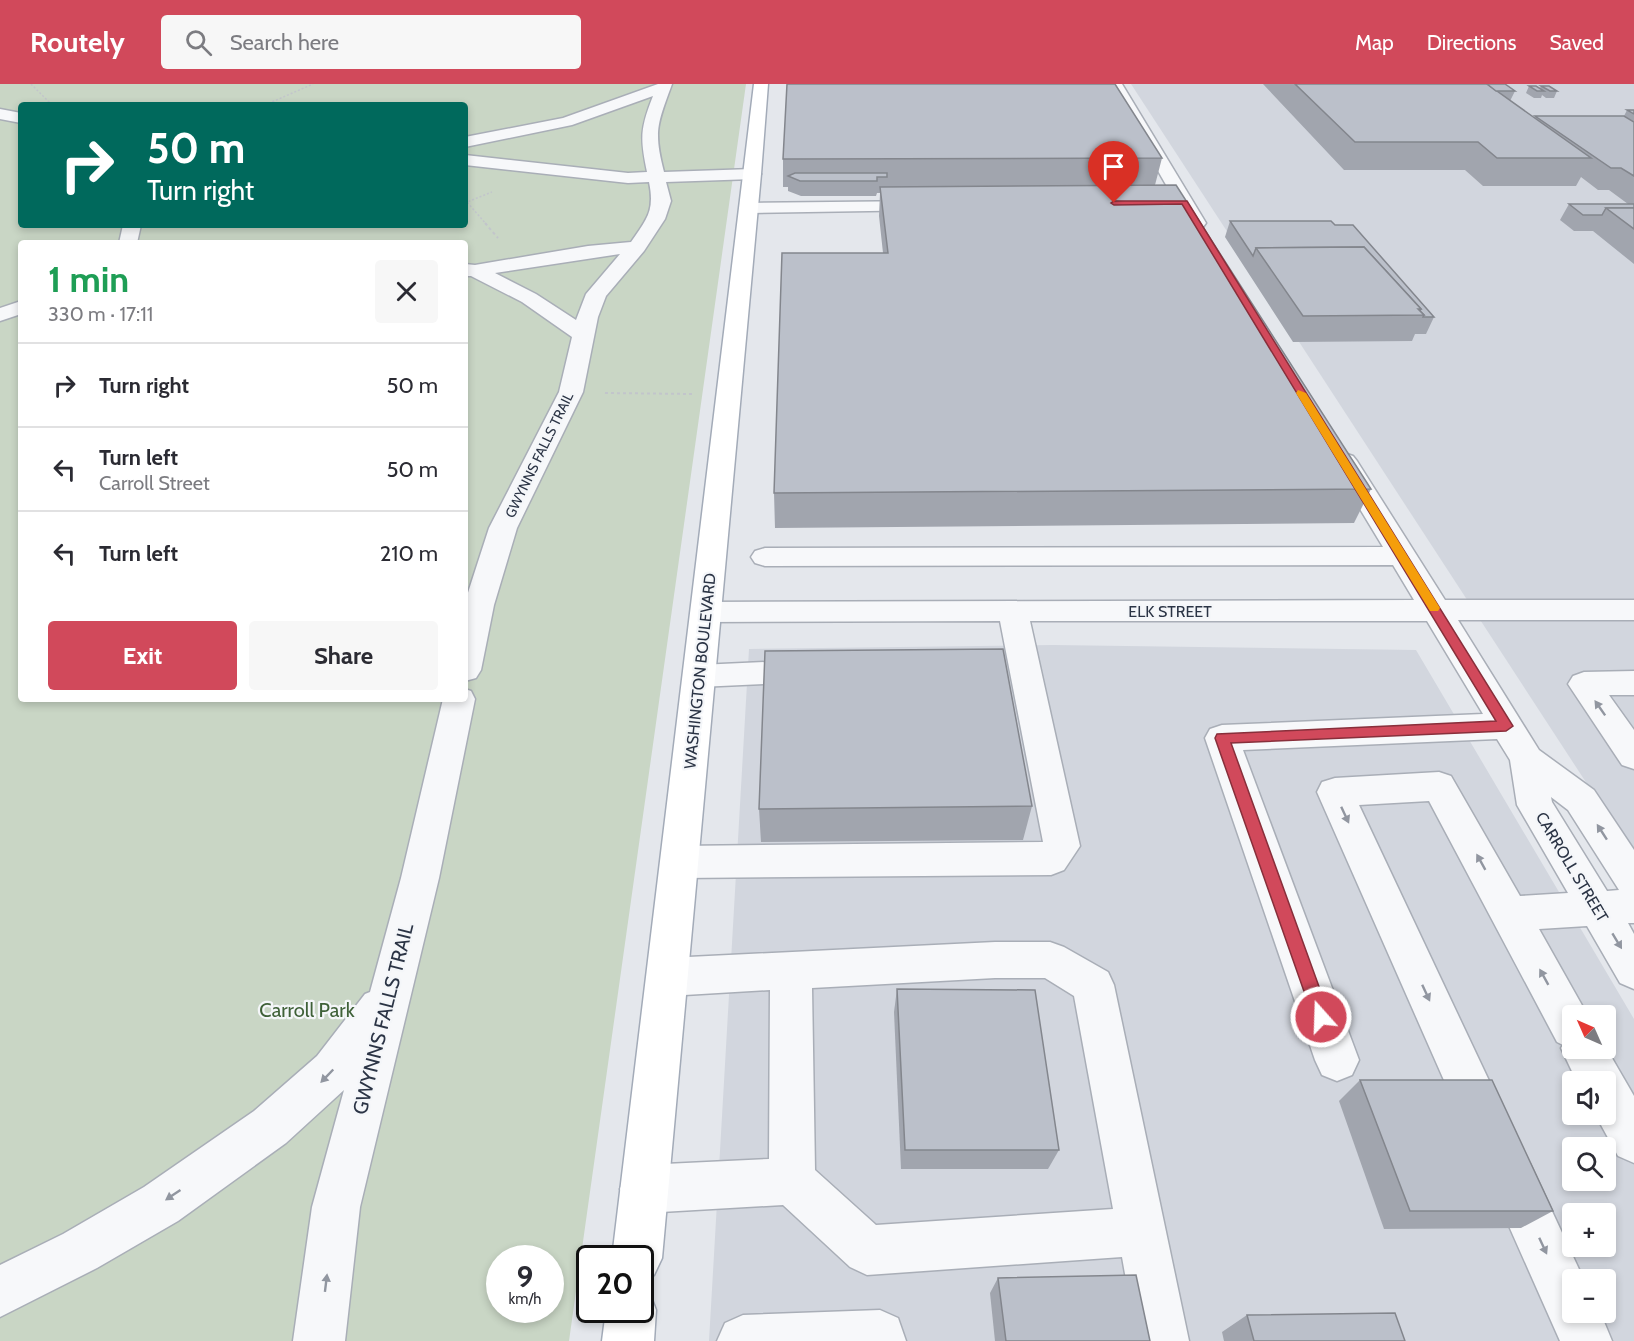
<!DOCTYPE html>
<meta charset="utf-8">
<style>
body{margin:0;font-family:Cabin,sans-serif;background:#f7f7f7;color:#2b2b33;height:100vh;display:flex;flex-direction:column;font-size:22px;white-space:nowrap}
*{box-sizing:border-box;margin:0}
p{font-size:20px;color:#7c7c81}
.icon{flex:none;width:33px;height:33px;fill:none;stroke:currentColor;stroke-width:2;stroke-linecap:round;stroke-linejoin:round}
.map{position:relative;flex:1;overflow:hidden}
.sheet{position:absolute;left:18px;top:156px;width:450px;height:462px;display:flex;flex-direction:column;background:#fff;border-radius:6px;box-shadow:0 3px 9px #0003}
.sheet>*{flex:none}
.guide{position:absolute;left:18px;top:18px;width:450px;height:126px;border-radius:6px;box-shadow:0 3px 9px #0003;background:#00695c;color:#fff;overflow:hidden}
.needle{width:39px;rotate:315deg}
.buttons{position:absolute;left:1562px;top:921px;display:grid;gap:12px}
.buttons a{display:grid;place-items:center;width:54px;height:54px;border-radius:6px;background:#fff;box-shadow:0 3px 9px #0003;font-size:30px}
.speed{position:absolute;left:486px;top:1161px;display:flex;gap:12px;font-size:30px;font-weight:700;text-align:center}
.speed>*{display:grid;place-content:center;width:78px;height:78px;border-radius:50%;background:#fff;box-shadow:0 3px 9px #0003;line-height:1}
.speed small{font-size:15px;font-weight:400}
.speed .limit{border:3px solid #111;border-radius:9px;background:#fff;color:#111}
.pin{position:absolute;display:grid;place-items:center;width:51px;height:51px;color:#fff;margin:-62px -26px;border-radius:50% 50% 50% 0;rotate:-45deg;box-shadow:0 0 6px #0007}
.pin .icon{rotate:45deg}
.me{position:absolute;width:66px;margin:-33px;rotate:340deg;stroke-linejoin:round;filter:drop-shadow(0 0 4px #0008)}
.turn{display:flex;align-items:center;gap:21px;height:126px;padding:0 30px;font-size:27px}
.turn .icon{width:78px;height:78px;stroke-width:2.5}
.turn b{display:block;font-size:42px;line-height:51px}
.round{display:grid;place-items:center;flex:none;width:63px;height:63px;border-radius:6px;background:#f7f7f7}
.summary{display:flex;align-items:center;justify-content:space-between;height:102px;padding:0 30px}
h1{font-size:36px;font-weight:700;line-height:45px;color:#1e9e55}
.action{display:flex;gap:12px;margin-top:auto;padding:12px 30px}
.action a{flex:1;height:69px;border-radius:6px;background:#d1495b;color:#fff;font-size:24px;font-weight:700;line-height:69px;text-align:center}
.action a+a{background:#f7f7f7;color:#2b2b33}
ul{padding:0;list-style:none}
li{display:flex;align-items:center;gap:18px;height:84px;padding:0 30px;border-top:2px solid #e1e1e2}
li div{flex:1}
li b{display:block;font-size:22px}
li em{font-style:normal}
header{display:flex;align-items:center;gap:36px;box-sizing:border-box;height:84px;padding:0 30px;background:#d1495b;color:#fff}
header strong{font-size:28px}
nav{display:flex;gap:33px;margin-inline-start:auto;font-size:21px}
.search{width:420px;height:54px;background:#f7f7f7;display:flex;align-items:center;gap:15px;box-sizing:border-box;padding:0 21px;border-radius:6px;color:#7c7c81;font-size:22px}
.map>svg:first-child{display:block}
.built{fill:#d2d6de;fill-rule:evenodd}
.green{fill:#c9d6c5;fill-rule:evenodd}
.lines{fill:none;stroke-linecap:round;stroke-linejoin:round}
.minor-casing{stroke:#a9aeb7;stroke-width:3}
.major-casing{stroke:#a3abb8;stroke-width:3}
.path-far1{stroke:#c2c5cb;stroke-width:1.5;stroke-dasharray:2 2;stroke-linecap:butt}
.path{stroke:#c2c5cb;stroke-width:2;stroke-dasharray:3 3;stroke-linecap:butt}
.minor{fill:#f7f8fa;fill-rule:evenodd}
.major{fill:#fff;fill-rule:evenodd}
.wall{fill:#a1a5ae}
.building{fill:#bbc0ca;stroke:#83868d;stroke-width:1.5}
.oneway{fill:#9196a0}
.route{fill:#d1495b;stroke:#882f3b;stroke-width:1.5}
.slow{fill:#f59e0b}
.labels{text-anchor:middle;dominant-baseline:central;stroke-width:4.5;stroke-linejoin:round;paint-order:stroke}
.far-street-label{font-size:14px;fill:#2b3445;stroke:#f4f6f9}
.street-label{font-size:16px;fill:#2b3445;stroke:#f4f6f9}
.near-park-label{font-size:20px;fill:#3f6138;stroke:#f4f6f9}
.near-street-label{font-size:20px;fill:#2b3445;stroke:#f4f6f9}
</style>
<header>
<strong>Routely</strong>
<div class="search"><svg class="icon" aria-label="search" viewBox="0 0 24 24"><circle cx="10" cy="10" r="6"/><path d="M15 15l6 6"/></svg>Search here</div>
<nav><a>Map</a><a>Directions</a><a>Saved</a></nav>
</header>
<div class="map">
<svg width="1634" height="1257" viewBox="0 0 1634 1257">
<rect width="100%" height="100%" fill="#e4e7ec"/>
<!-- built -->
<g class="built">
<polygon points="1131,0 1634,0 1634,772"/>
<path d="M1053,561L1416,566L1634,935V1257H709L749,565ZM1572,932H1605V964H1572ZM1572,998H1605V1030H1572ZM1572,1064H1605V1096H1572ZM1572,1130H1605V1162H1572ZM1572,1196H1605V1228H1572Z"/>
</g>
<!-- green -->
<path class="green" d="M0,0H746L569,1257H0ZM21,21H465V141H21ZM21,159H465V615H21ZM500,1174H550V1226H500Z"/>
<g class="lines">
<defs>
<g id="minor">
<path d="M658,0H672C658,39 653,46 664,88L753,85L761,90L753,95L666,98L671,117L665,135L644,167L606,212L598,233L583,308L517,444L494,521L481,586L476,594L465,597V518L489,444L559,308L572,253L522,218L471,192H465V180L475,181L588,162L631,158C647,135 655,127 649,98L628,99L465,81V71L628,89L647,88C640,54 640,45 653,12L572,41L465,63V53L563,34ZM620,170L586,210L576,236L536,210L495,189Z"/>
<polygon points="1108,0 1122,0 1206,139 1203,143 1191,143 1188,139"/>
<polygon points="0,25 21,29 21,39 0,35"/>
<polygon points="924,117 930,118 933,122 930,126 750,129 744,128 741,124 744,120 750,119"/>
<polygon points="123,141 141,141 137,159 119,159"/>
<polygon points="21,217 21,230 0,237 0,224"/>
<path d="M1344,369L1353,372L1357,377L1445,516H1634V536H1458L1539,666L1594,706L1634,766V839H1628L1634,850V905L1620,899L1587,842L1539,845L1588,932H1572V964H1605V962L1634,1012V1079L1618,1072L1595,1030H1605V998H1577L1561,964L1563,961L1557,958L1429,717L1359,721L1508,1037L1501,1053L1485,1060L1469,1053L1317,708L1322,698L1335,694L1439,688L1451,692L1520,812L1568,809L1517,721L1510,676L1497,655L1243,666L1359,976L1352,991L1337,997L1322,991L1315,976L1205,654L1210,645L1222,641L1483,630L1427,537H1030L1080,762L1064,786L1051,791L680,794L667,789L661,778L667,767L680,762L1043,758L1000,537L707,538L696,535L692,528L696,521L707,518L1414,516L1393,481L765,482L755,479L751,473L755,467L765,464L1383,463L1331,377L1335,372ZM1551,713L1568,726L1619,806L1607,807L1552,718Z"/>
<polygon points="810,576 821,579 826,587 821,595 810,598 699,603 688,600 683,592 688,584 699,581"/>
<polygon points="1634,587 1634,611 1609,611 1634,646 1634,685 1622,681 1568,600 1573,592 1584,588"/>
<polygon points="465,605 471,607 475,615 439,794 360,1123 345,1257 293,1257 312,1123 344,1006 286,1059 178,1137 97,1184 0,1233 0,1181 63,1150 144,1103 254,1027 317,972 365,910 370,908 401,794 443,615 465,615"/>
<path d="M995,858H1050L1064,863L1108,888L1114,901L1189,1257H1137L1122,1173L867,1191L850,1183L783,1121L644,1129L627,1122L620,1105L627,1088L644,1081L769,1075L770,906L668,912L654,906L648,893L654,880L668,874ZM995,894H1045L1074,912L1113,1125L876,1141L815,1086L812,904Z"/>
<polygon points="1513,1073 1530,1080 1584,1196 1572,1196 1572,1228 1600,1228 1612,1257 1560,1257 1489,1097 1496,1080"/>
<polygon points="880,1226 898,1234 906,1257 717,1257 725,1239 743,1231"/>
</g>
<g id="major">
<polygon points="754,0 768,0 761,90 662,1174 654,1191 640,1197 640,1174 612,1174"/>
<polygon points="640,1204 649,1208 656,1226 654,1257 602,1257 606,1226 640,1226"/>
</g>
</defs>
<!-- minor casing -->
<use href="#minor" class="minor-casing"/>
<!-- major casing -->
<use href="#major" class="major-casing"/>
<!-- path-far1 -->
<g class="path-far1">
<polyline points="31,0 52,21"/>
<polyline points="265,21 313,0"/>
<polyline points="487,141 467,118 492,108"/>
</g>
<!-- path -->
<g class="path">
<polyline points="485,139 498,154"/>
<polyline points="605,309 694,310"/>
</g>
<!-- minor -->
<use href="#minor" class="minor"/>
<!-- major -->
<use href="#major" class="major"/>
</g>
<!-- wall -->
<g class="wall">
<polygon points="1263,0 1505,0 1515,7 1510,17 1534,34 1535,32 1624,32 1627,26 1634,26 1634,180 1593,147 1574,147 1560,136 1569,120 1628,120 1609,106 1598,106 1581,93 1576,102 1483,102 1465,86 1344,86"/>
<polygon points="1529,2 1540,4 1541,2 1557,7 1554,14 1546,14 1542,11 1541,14 1534,14 1526,9"/>
<polygon points="1162,74 1155,101 1371,405 1354,439 775,444 774,409 883,169 879,132 880,109 877,109 876,112 801,112 788,107 788,103 783,103 783,75"/>
<polygon points="1230,137 1335,141 1434,233 1426,250 1415,250 1412,257 1293,258 1225,153"/>
<polygon points="1032,722 1023,756 761,758 759,725"/>
<polygon points="897,905 1059,1066 1048,1085 901,1085 894,928"/>
<polygon points="1360,996 1553,1127 1521,1144 1384,1145 1339,1017"/>
<polygon points="998,1194 1150,1257 995,1257 990,1209"/>
<polygon points="1247,1231 1405,1257 1224,1257 1222,1248"/>
</g>
<!-- building -->
<g class="building">
<polygon points="787,0 1115,0 1162,74 783,75"/>
<polygon points="1295,0 1487,0 1591,74 1497,74 1478,58 1355,58"/>
<polygon points="1487,0 1505,0 1515,7 1496,7"/>
<polygon points="1529,2 1536,2 1544,7 1537,7"/>
<polygon points="1541,2 1549,2 1557,7 1550,7"/>
<polygon points="1627,26 1634,26 1634,30"/>
<polygon points="1535,32 1624,32 1634,38 1634,92 1621,84 1611,84"/>
<polygon points="795,89 887,89 887,93 877,93 877,97 800,97 788,92"/>
<polygon points="1176,101 1371,405 774,409 782,169 888,169 880,103"/>
<polygon points="1569,120 1634,120 1634,124 1606,124 1602,131 1583,131"/>
<polygon points="1606,124 1634,124 1634,145"/>
<polygon points="1230,137 1331,137 1335,141 1353,141 1434,233 1423,233 1424,231 1420,227 1421,225 1364,163 1256,164 1253,172"/>
<polygon points="1364,163 1421,225 1418,225 1424,231 1303,232 1256,164"/>
<polygon points="1003,565 1032,722 759,725 765,567"/>
<polygon points="897,905 1035,906 1059,1066 905,1066"/>
<polygon points="1360,996 1492,996 1553,1127 1410,1127"/>
<polygon points="1136,1191 1150,1257 1006,1257 998,1194"/>
<polygon points="1395,1229 1405,1257 1254,1257 1247,1231"/>
</g>
<!-- one-way arrows -->
<defs><path id="oneway-solid" d="M-6-.8H1V-3.2L6.5 0L1 3.2V.8H-6Z" transform="scale(1.5)"/></defs>
<g class="oneway">
<use href="#oneway-solid" transform="translate(1600 624) rotate(-125)"/>
<use href="#oneway-solid" transform="translate(1345 731) rotate(65)"/>
<use href="#oneway-solid" transform="translate(1602 748) rotate(-123)"/>
<use href="#oneway-solid" transform="translate(1481 778) rotate(-119)"/>
<use href="#oneway-solid" transform="translate(1617 857) rotate(59)"/>
<use href="#oneway-solid" transform="translate(1544 893) rotate(-119)"/>
<use href="#oneway-solid" transform="translate(1426 909) rotate(65)"/>
<use href="#oneway-solid" transform="translate(327 992) rotate(134)"/>
<use href="#oneway-solid" transform="translate(173 1111) rotate(146)"/>
<use href="#oneway-solid" transform="translate(1543 1162) rotate(65)"/>
<use href="#oneway-solid" transform="translate(326 1199) rotate(-83)"/>
</g>
<!-- route -->
<polygon class="route" points="1187,117 1513,642 1506,647 1231,659 1330,933 1328,939 1321,941 1315,939 1313,933 1215,654 1217,650 1496,637 1182,120 1114,121 1111,119 1114,117"/>
<!-- slow -->
<polygon class="slow" points="1298,306 1306,309 1440,524 1438,527 1430,527 1296,309"/>
<g class="labels">
<!-- far-street labels -->
<g class="far-street-label">
<text transform="translate(539 371) rotate(-64)">GWYNNS FALLS TRAIL</text>
</g>
<!-- street labels -->
<g class="street-label">
<text x="1170" y="527">ELK STREET</text>
<text transform="translate(700 587) rotate(-84)">WASHINGTON BOULEVARD</text>
<text transform="translate(1572 783) rotate(59)">CARROLL STREET</text>
</g>
<!-- near-park labels -->
<g class="near-park-label">
<text x="307" y="926">Carroll Park</text>
</g>
<!-- near-street labels -->
<g class="near-street-label">
<text transform="translate(383 935) rotate(-76)">GWYNNS FALLS TRAIL</text>
</g>
</g>
</svg>
<div class="buttons">
<a><svg class="needle" viewBox="-14 -14 28 28"><path d="M0-13l5 13h-10z" fill="#e53935"/><path d="M0 13l5-13h-10z" fill="#7c7c81"/></svg></a>
<a><svg class="icon" aria-label="sound" viewBox="0 0 24 24"><path d="M4 9h4l5-4v14l-5-4H4zM17 9q2 3 0 6"/></svg></a>
<a><svg class="icon" aria-label="search" viewBox="0 0 24 24"><circle cx="10" cy="10" r="6"/><path d="M15 15l6 6"/></svg></a>
<a>+</a>
<a>−</a>
</div>
<div class="speed"><div>9<small>km/h</small></div><div class="limit">20</div></div>
<div class="pin" style="left:1114px;top:119px;background:#d93025"><svg class="icon" aria-label="arrive" viewBox="0 0 24 24"><path d="M6 21V4h12l-3 4 3 4H6"/></svg></div>
<svg class="me" style="left:1321px;top:933px" viewBox="-20 -20 40 40"><circle r="17" fill="#d1495b" stroke="#fff" stroke-width="3"/><path d="M0-11L8 9 0 5-8 9z" fill="#fff"/></svg>
<div class="guide">
<div class="turn"><svg class="icon" aria-label="right" viewBox="0 0 24 24"><path d="M7 20v-9h11M14 6l5 5-5 5"/></svg><div><b>50 m</b>Turn right</div></div>
</div>
<section class="sheet">
<div class="summary"><div><h1>1 min</h1><p>330 m · 17:11</p></div><a class="round"><svg class="icon" aria-label="close" viewBox="0 0 24 24"><path d="M6 6l12 12M18 6L6 18"/></svg></a></div>
<ul>
<li><svg class="icon" aria-label="right" viewBox="0 0 24 24"><path d="M7 20v-9h11M14 6l5 5-5 5"/></svg><div><b>Turn right</b></div><em>50 m</em></li>
<li><svg class="icon" aria-label="left" viewBox="0 0 24 24"><path d="M17 20v-9H6M10 6l-5 5 5 5"/></svg><div><b>Turn left</b><p>Carroll Street</p></div><em>50 m</em></li>
<li><svg class="icon" aria-label="left" viewBox="0 0 24 24"><path d="M17 20v-9H6M10 6l-5 5 5 5"/></svg><div><b>Turn left</b></div><em>210 m</em></li>
</ul>
<div class="action"><a>Exit</a><a>Share</a></div>
</section>
</div>
